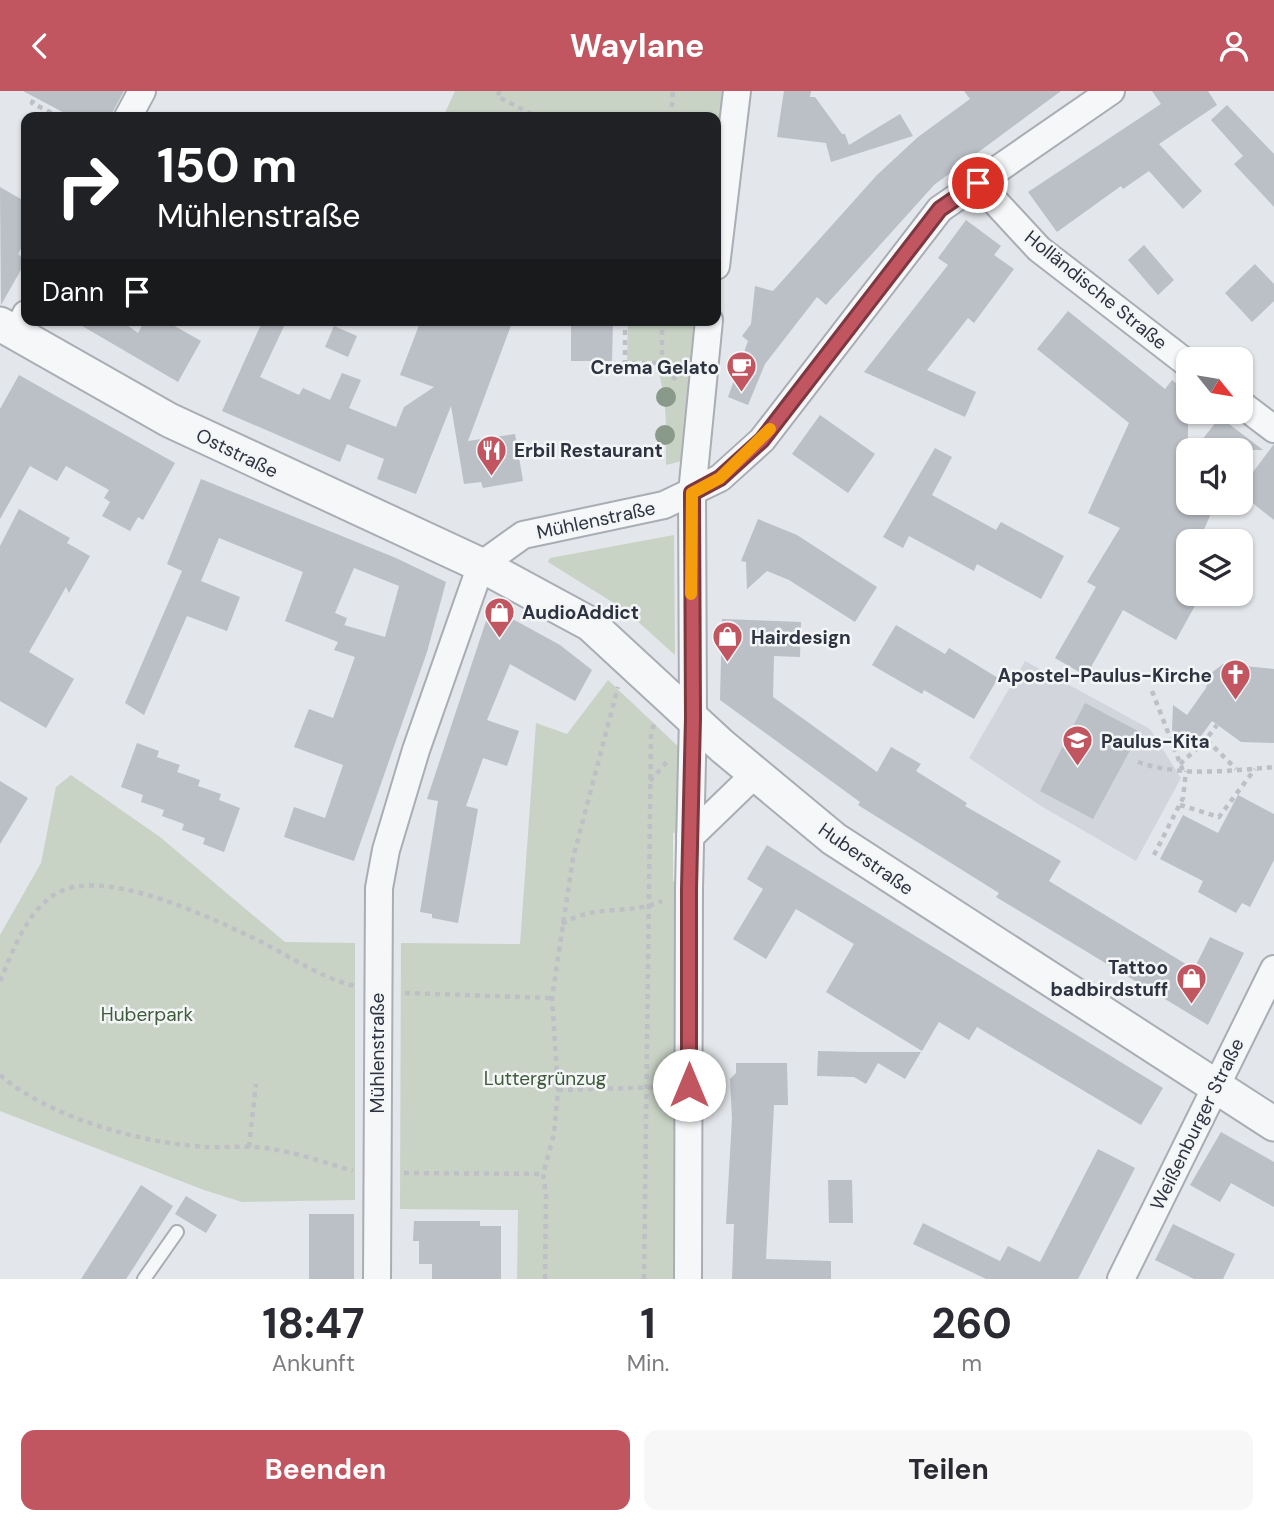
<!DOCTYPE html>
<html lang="de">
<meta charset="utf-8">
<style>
body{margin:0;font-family:"DM Sans",sans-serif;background:#f7f7f7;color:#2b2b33;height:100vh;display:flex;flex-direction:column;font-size:26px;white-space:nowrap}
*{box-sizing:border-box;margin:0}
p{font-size:23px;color:#7c7c81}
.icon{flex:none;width:38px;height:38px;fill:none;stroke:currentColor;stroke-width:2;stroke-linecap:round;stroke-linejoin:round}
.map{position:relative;height:1188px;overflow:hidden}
.drawer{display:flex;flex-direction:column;background:#fff;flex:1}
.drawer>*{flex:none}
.hud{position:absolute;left:21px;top:21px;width:700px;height:214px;border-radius:14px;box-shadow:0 2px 5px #0004;background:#202124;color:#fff;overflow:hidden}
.needle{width:46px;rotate:120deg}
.tools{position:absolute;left:1176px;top:256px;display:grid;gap:14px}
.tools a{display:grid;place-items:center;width:77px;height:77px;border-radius:14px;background:#fff;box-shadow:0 2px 5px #0004;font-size:35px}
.pin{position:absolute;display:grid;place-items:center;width:60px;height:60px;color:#fff;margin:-30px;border:4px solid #fff;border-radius:50%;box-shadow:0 2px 7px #0007}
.me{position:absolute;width:77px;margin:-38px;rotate:0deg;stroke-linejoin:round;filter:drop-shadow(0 0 5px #0008)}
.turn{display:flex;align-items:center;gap:24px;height:147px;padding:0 21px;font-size:32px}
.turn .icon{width:91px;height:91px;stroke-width:2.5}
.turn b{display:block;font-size:49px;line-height:60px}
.then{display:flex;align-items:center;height:66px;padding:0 21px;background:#0003;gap:14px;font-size:26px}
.eta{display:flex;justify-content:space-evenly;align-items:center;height:119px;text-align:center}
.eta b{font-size:42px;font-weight:700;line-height:49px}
.action{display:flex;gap:14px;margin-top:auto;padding:14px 21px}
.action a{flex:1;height:80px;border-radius:14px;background:#c15661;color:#fff;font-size:28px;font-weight:700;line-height:80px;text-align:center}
.action a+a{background:#f7f7f7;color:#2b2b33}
header{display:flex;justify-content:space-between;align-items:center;height:91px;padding:0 21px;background:#c15661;color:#fff;font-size:32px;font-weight:700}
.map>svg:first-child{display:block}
.built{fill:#d2d5dc}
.green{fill:#c8d3c5}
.building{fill:#bbbfc6;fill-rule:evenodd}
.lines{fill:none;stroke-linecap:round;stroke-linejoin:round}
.service-casing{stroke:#a9adb4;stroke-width:16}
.minor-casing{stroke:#a9adb4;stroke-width:30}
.tertiary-casing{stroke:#a9adb4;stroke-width:37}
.path{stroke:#bec0c5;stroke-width:4.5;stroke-dasharray:5 5;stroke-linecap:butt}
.service{stroke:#f6f7f9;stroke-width:12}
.minor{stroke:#f6f7f9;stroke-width:26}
.tertiary{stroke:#f6f7f9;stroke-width:33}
.tree{fill:#899a8a}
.route-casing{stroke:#7d383f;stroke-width:18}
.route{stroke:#c15661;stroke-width:12}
.slow{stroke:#f59e0b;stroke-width:12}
.labels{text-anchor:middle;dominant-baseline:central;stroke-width:5;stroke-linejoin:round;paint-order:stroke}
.street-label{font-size:19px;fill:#2d3341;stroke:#f3f5f7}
.poi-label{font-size:19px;font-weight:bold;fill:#2d3341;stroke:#f3f5f7;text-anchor:start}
.park-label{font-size:19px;fill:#405b3b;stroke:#f3f5f7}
</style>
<header><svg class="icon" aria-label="back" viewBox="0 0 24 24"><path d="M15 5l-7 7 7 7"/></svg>Waylane<svg class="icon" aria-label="person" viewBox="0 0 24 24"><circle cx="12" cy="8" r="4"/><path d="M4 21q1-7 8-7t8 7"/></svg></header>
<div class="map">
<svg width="1274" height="1188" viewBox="0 0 1274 1188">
<rect width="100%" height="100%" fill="#e3e6ea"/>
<!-- built -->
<polygon class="built" points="1025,570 1150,638 1181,687 1136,770 1041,715 969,667"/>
<!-- green -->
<g class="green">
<polygon points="455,0 730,0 716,118 716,26 443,26"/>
<path d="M628,229H702L690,368L666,374C666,336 668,306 655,270H627Z"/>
<polygon points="674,444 675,564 625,519 548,471 550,467"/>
<polygon points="608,589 682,659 679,741 673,742 673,790 682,793 679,1188 517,1188 518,1119 400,1118 401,852 520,853 536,632 567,643"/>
<polygon points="71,684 160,746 285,851 355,852 355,1109 242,1111 204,1099 0,1020 0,844 41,772 56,696"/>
</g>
<!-- building -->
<g class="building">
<polygon points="23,0 124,0 110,26 72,26"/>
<polygon points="784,0 811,0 810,6 815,6 842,43 845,43 849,54 900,23 913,45 831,71 826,52 777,46"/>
<polygon points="964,0 1061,0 934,94 826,214 817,206 765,273 748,314 728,306 748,250 742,245 751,233 755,195 773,200 877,84 918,46 970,8"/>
<polygon points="1152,0 1208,0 1217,14 1159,53 1202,100 1183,118 1149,80 1123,98 1121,95 1057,141 1028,101 1161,13"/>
<polygon points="1227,14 1274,63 1274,116 1234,73 1243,65 1211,29"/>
<polygon points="0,96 26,111 26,148 18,163 26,170 1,214"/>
<polygon points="966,129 1001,155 994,164 1014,178 974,232 968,227 927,279 976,301 965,326 864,281 948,174 938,167"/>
<polygon points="1144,154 1174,189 1158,204 1128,169"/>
<polygon points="1255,173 1274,193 1274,210 1252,231 1225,202"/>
<polygon points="1068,220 1165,298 1172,289 1188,302 1188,411 1216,411 1199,450 1188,450 1188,502 1202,502 1176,549 1123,519 1086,585 1055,567 1096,496 1087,491 1120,437 1088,422 1129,332 1037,258"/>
<polygon points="72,229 120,229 138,242 145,229 164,229 201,250 178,291"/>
<polygon points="263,229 287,229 260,286 299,304 303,297 330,309 342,282 361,289 349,317 396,336 404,316 434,296 400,284 421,229 513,229 468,350 515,343 523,390 483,397 481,391 464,393 451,315 416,403 377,388 384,368 347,353 340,371 222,320"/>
<polygon points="571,229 613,229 612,270 571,270"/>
<polygon points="334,235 357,245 348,266 325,256"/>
<polygon points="19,284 175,372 143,429 138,426 130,440 102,425 110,411 104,407 109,399 66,375 57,390 30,375 0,428 0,318"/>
<polygon points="820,324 875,363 848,402 792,363"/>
<polygon points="1220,326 1263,359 1194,359"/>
<polygon points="1274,353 1274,429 1241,403 1241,397"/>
<polygon points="935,357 952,366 932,404 996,439 1001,431 1064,465 1041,508 977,473 974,480 909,445 903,457 883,446"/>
<path d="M201,388L396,467L446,491L427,561L354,770L284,746L294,716L325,727L343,674L294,656L309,618L333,627L355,566L334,559L338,551L285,530L303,481L219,447L201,490L240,506L227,540L187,525L144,624L125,612L182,480L167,473ZM354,477L399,495L385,546L344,534L343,538L347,527L335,522Z"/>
<polygon points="19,418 70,447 67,452 90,465 69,502 66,496 29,561 74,588 46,637 0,610 0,455"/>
<polygon points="758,428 797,444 877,496 855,531 789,489 767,480 747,498 746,471 741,470"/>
<polygon points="498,520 560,554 592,579 575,610 510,573 487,629 519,640 507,675 483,667 466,715 478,718 458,832 432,827 432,823 420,821 438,710 427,708 488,524"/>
<polygon points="722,528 801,531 800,566 774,565 773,606 877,681 891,656 921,673 916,680 967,712 965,715 1061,770 1049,790 1194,878 1210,846 1244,862 1208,934 996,806 999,802 858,714 860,711 720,609"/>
<polygon points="896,534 945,563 949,557 998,587 974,628 924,599 922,603 872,574"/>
<polygon points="1223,573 1274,578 1274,652 1241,651 1212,630 1196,652 1189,648 1187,650 1172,639 1173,614 1187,624 1206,597 1210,583"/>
<polygon points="1085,612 1140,641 1093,728 1040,700"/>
<polygon points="137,652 159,660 157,666 180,674 177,681 200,689 198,695 221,703 219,709 240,717 224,761 203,753 205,747 182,739 184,733 162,725 164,719 141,711 143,704 121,696"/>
<polygon points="0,690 28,707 0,753"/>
<polygon points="1238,704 1274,723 1274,769 1250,816 1242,812 1236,822 1198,801 1203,790 1160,768 1183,724 1218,742"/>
<polygon points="767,754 1163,997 1141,1034 977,936 969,949 939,931 922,960 826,901 854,853 796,818 766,868 733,848 763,798 747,788"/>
<polygon points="818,960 860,961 921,961 905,988 878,972 866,993 854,986 817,985"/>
<polygon points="736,972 787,972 788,1014 774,1014 766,1168 831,1170 831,1188 732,1188 734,1133 726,1133 732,1027 730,988 736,982"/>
<polygon points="1221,1041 1274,1071 1274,1116 1231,1092 1220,1111 1190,1094"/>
<polygon points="1098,1058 1135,1077 1078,1188 986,1188 913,1153 923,1132 1000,1170 1008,1155 1040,1171"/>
<polygon points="828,1089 852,1089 853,1132 829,1132"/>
<polygon points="141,1094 173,1115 134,1176 126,1188 81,1188"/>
<polygon points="186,1105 217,1124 206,1142 175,1123"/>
<rect x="309" y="1123" width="45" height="65"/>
<polygon points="414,1130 480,1130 480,1135 501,1135 501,1188 432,1188 432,1173 419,1173 419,1150 413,1150"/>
<polygon points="1173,1133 1235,1163 1223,1188 1194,1188 1155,1169"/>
</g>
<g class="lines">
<defs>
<polyline id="service" points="144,1188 177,1141"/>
<g id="minor">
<polyline points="128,26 142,0"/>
<polyline points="978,92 1039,158 1188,273"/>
<polyline points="716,175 737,0"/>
<polyline points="16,243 26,223"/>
<polyline points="1241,313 1274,338"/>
<polyline points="690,746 755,683"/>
<polyline points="377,1188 379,797 386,759 416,659 481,474 523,444 664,414 720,387 762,349 940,118 1111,0"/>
<polyline points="688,1188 689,798 693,627 692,402 709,229"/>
<polyline points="1121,1188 1274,878"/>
</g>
<polyline id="tertiary" points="0,233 169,329 481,474 590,533 722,655 834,748 1274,1033"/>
</defs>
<!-- service casing -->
<use href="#service" class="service-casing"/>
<!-- minor casing -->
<use href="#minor" class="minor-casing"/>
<!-- tertiary casing -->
<use href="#tertiary" class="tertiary-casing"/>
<!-- path -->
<g class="path">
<polyline points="38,0 32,12 60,26"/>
<polyline points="500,0 497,5 537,26"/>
<polyline points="671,26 673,0"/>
<polyline points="625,229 625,272 662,272"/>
<polyline points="662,229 662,272 678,292"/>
<polyline points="1152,600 1183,680"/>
<polyline points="1207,649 1236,678"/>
<path d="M1138,671C1181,686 1229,680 1274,676"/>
<polyline points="1180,673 1203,652 1217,634"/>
<polyline points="650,690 667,671"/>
<polyline points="1180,714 1219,726 1255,678"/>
<polyline points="1154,764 1183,707 1186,680"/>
<path d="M562,833C596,812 628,825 662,810"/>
<path d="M0,890C13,860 27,819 57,802C103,776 205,824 249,845C284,861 317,886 355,895"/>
<polyline points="405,902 552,907"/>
<path d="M0,984C50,1027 141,1052 206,1056C225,1057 245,1054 265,1057C295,1061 324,1071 353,1080"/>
<polyline points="558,999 665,996"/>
<polyline points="249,1056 256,993"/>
<polyline points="404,1082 543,1083"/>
<polyline points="545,1188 546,1104 543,1083 554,1043 558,999 552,907 573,767 618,596"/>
<polyline points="644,1188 651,643 654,633"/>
</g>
<!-- service -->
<use href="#service" class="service"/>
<!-- minor -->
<use href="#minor" class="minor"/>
<!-- tertiary -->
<use href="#tertiary" class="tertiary"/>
</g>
<!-- trees -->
<g class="tree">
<circle cx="666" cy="306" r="10"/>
<circle cx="665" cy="344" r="10"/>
</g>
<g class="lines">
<defs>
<polyline id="route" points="689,994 689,798 693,627 692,402 720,387 762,349 940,118 978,92"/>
</defs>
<!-- route casing -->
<use href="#route" class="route-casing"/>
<!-- route -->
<use href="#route" class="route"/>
<!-- slow -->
<polyline class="slow" points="691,503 692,402 720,387 770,338"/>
</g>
<!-- icons -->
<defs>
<symbol id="cafe-pin" viewBox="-11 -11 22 30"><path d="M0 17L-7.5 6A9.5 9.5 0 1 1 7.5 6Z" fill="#c15661" stroke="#f3f5f7"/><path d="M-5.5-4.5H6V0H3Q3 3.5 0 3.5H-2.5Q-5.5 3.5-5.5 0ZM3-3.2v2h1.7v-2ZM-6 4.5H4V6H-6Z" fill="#fff"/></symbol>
<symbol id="restaurant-pin" viewBox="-11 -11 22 30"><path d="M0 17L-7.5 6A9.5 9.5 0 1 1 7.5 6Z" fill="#c15661" stroke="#f3f5f7"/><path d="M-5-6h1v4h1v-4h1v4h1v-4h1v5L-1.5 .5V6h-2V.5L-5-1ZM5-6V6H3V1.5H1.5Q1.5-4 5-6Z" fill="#fff"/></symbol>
<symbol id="shop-pin" viewBox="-11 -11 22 30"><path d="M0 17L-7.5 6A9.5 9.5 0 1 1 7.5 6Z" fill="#c15661" stroke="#f3f5f7"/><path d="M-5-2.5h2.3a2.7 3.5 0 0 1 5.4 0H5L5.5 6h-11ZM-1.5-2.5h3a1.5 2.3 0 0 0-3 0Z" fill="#fff"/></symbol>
<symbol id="church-pin" viewBox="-11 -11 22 30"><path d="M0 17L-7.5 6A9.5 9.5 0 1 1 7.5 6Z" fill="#c15661" stroke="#f3f5f7"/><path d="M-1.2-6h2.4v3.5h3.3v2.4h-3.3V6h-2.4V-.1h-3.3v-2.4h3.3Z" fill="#fff"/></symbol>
<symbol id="school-pin" viewBox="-11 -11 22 30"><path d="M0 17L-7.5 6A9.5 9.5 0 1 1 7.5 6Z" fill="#c15661" stroke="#f3f5f7"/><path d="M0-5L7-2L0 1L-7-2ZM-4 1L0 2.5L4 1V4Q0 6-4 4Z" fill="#fff"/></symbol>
</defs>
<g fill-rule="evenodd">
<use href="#cafe-pin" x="724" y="258" width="35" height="47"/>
<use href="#restaurant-pin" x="474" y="342" width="35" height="47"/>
<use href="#shop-pin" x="482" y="504" width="35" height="47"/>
<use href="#shop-pin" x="710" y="528" width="35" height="47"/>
<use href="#church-pin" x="1218" y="566" width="35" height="47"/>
<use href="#school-pin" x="1060" y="632" width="35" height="47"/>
<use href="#shop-pin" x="1174" y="870" width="35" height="47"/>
</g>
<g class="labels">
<!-- street labels -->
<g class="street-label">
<text transform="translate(1096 199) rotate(39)">Holländische Straße</text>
<text transform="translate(237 362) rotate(26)">Oststraße</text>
<text transform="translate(596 429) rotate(-12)">Mühlenstraße</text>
<text transform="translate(866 768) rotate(35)">Huberstraße</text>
<text transform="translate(377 962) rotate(-90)">Mühlenstraße</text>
<text transform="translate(1197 1033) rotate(-64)">Weißenburger Straße</text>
</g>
<!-- poi labels -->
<g class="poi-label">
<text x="719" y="276" text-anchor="end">Crema Gelato</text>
<text x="514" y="359">Erbil Restaurant</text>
<text x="522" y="521">AudioAddict</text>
<text x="751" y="546">Hairdesign</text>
<text x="1212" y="584" text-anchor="end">Apostel-Paulus-Kirche</text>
<text x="1101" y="650">Paulus-Kita</text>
<text x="1168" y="876" text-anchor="end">Tattoo<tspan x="1168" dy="22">badbirdstuff</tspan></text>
</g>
<!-- park labels -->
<g class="park-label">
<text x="147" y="923">Huberpark</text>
<text x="545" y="987">Luttergrünzug</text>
</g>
</g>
</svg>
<div class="tools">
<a><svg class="needle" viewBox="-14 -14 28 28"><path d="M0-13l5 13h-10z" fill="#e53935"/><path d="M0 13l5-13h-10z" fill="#7c7c81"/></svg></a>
<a><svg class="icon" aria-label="sound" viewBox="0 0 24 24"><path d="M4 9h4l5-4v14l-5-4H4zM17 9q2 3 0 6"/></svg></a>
<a><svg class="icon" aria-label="layers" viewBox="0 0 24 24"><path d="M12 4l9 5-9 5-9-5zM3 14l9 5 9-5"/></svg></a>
</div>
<div class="pin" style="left:978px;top:92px;background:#d93025"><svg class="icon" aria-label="arrive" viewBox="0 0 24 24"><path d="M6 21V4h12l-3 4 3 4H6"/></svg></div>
<svg class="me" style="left:689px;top:994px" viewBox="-20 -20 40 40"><circle r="19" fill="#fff"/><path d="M0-13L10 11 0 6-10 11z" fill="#c15661"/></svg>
<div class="hud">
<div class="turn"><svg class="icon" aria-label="right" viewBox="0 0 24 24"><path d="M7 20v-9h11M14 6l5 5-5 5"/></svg><div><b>150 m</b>Mühlenstraße</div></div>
<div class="then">Dann<svg class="icon" aria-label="arrive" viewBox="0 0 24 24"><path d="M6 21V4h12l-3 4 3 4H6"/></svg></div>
</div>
</div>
<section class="drawer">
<div class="eta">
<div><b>18:47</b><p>Ankunft</p></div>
<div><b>1</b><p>Min.</p></div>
<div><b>260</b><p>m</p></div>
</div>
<div class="action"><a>Beenden</a><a>Teilen</a></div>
</section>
